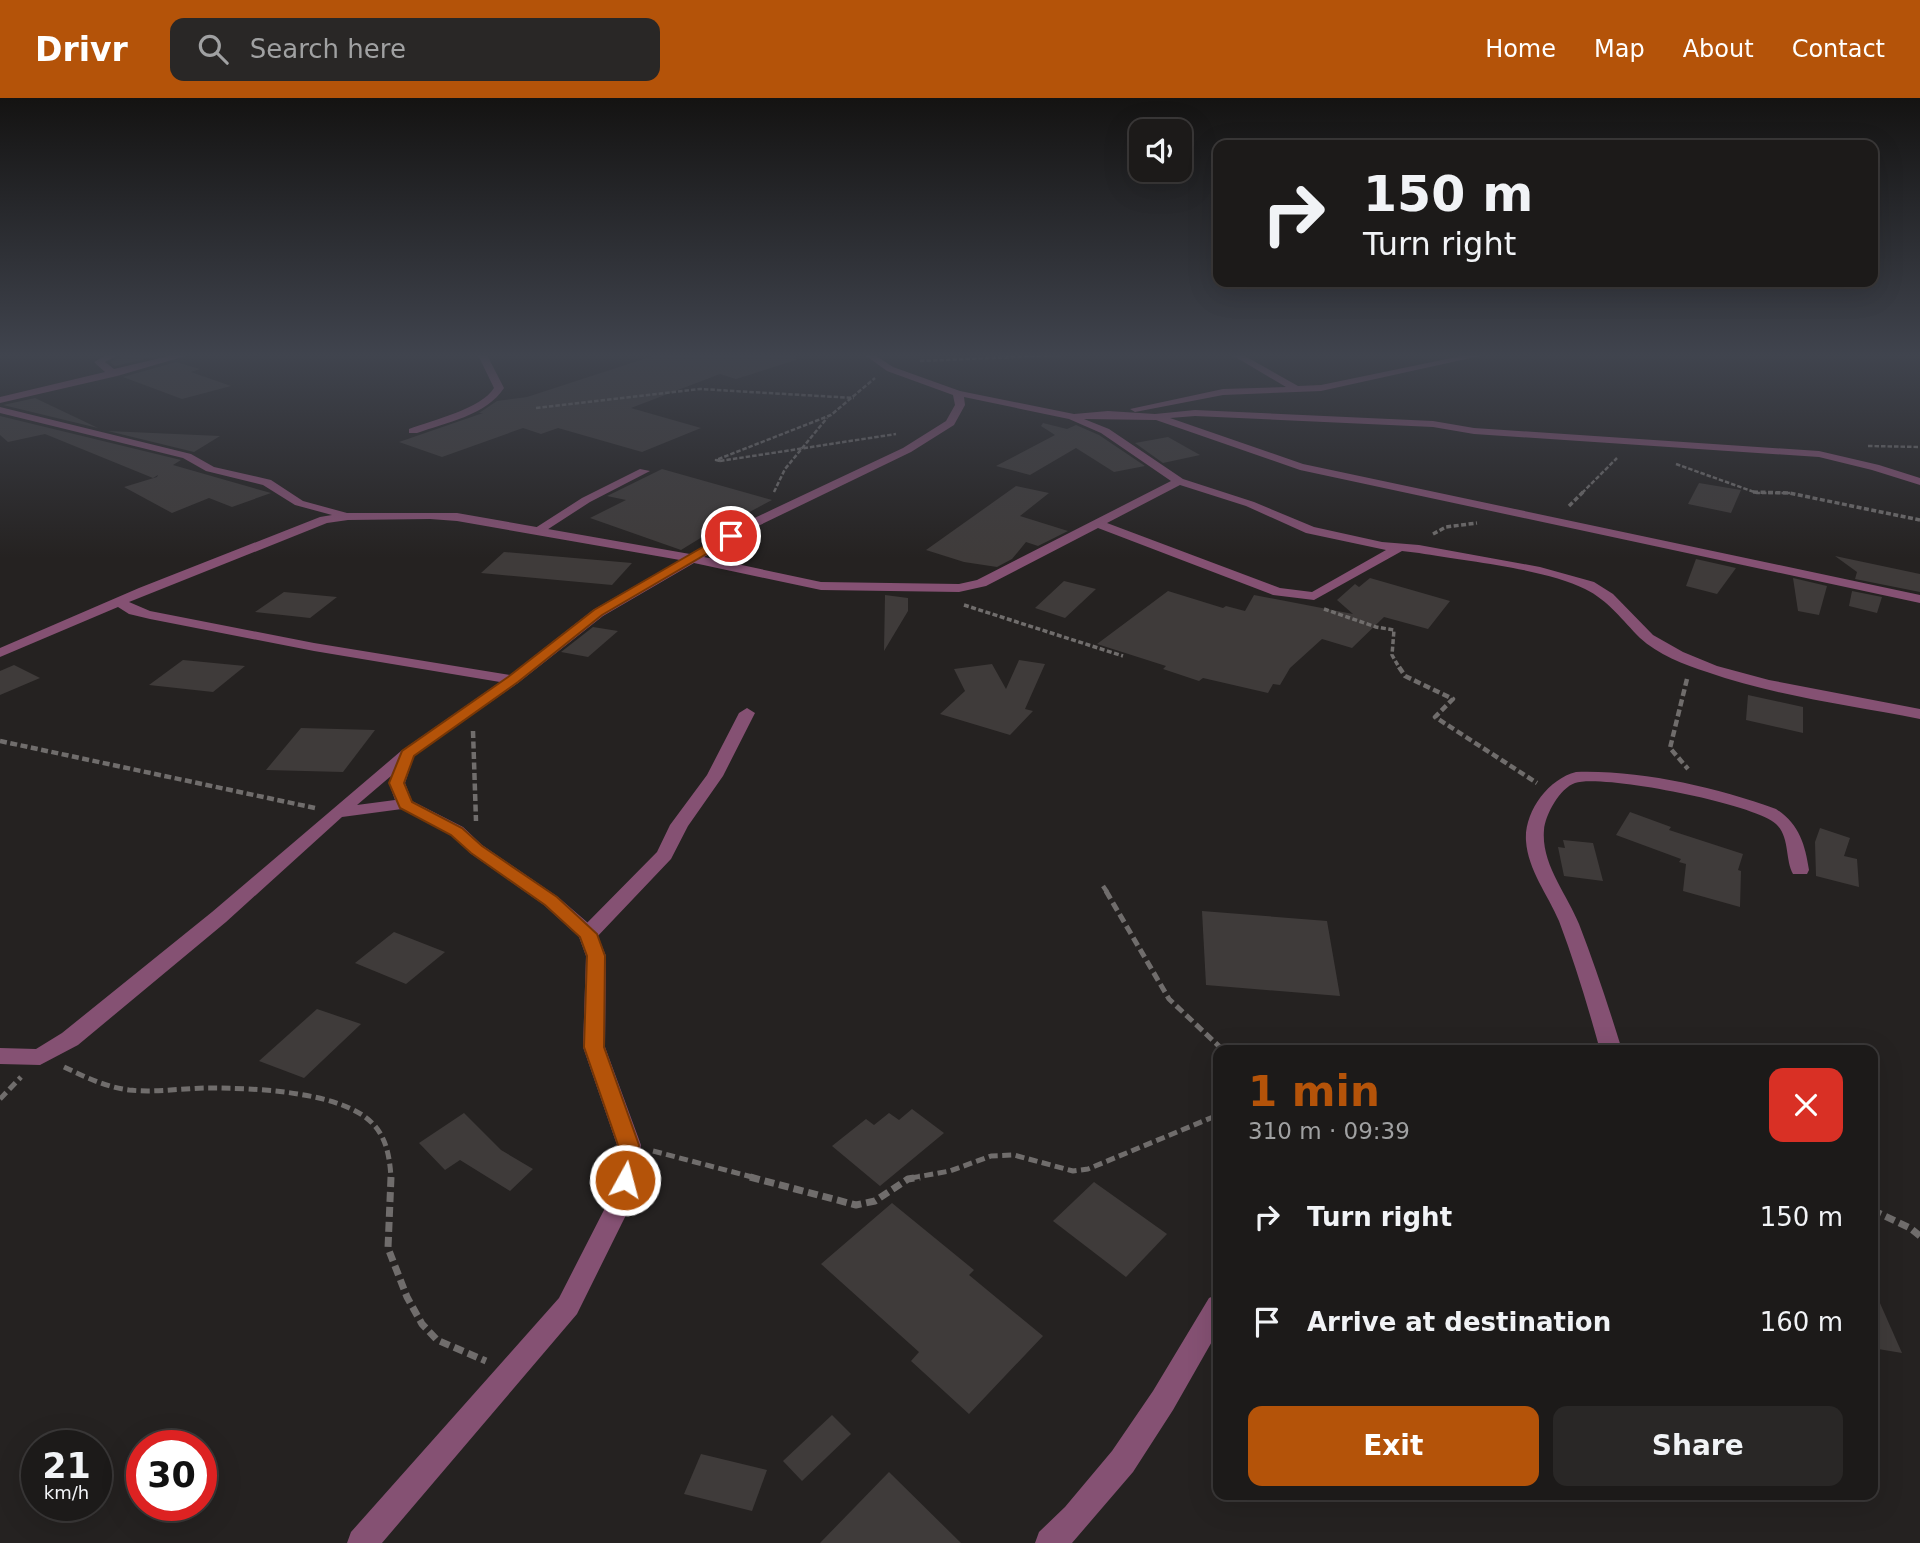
<!DOCTYPE html>
<meta charset="utf-8">
<style>
body{margin:0;font-family:"DejaVu Sans",sans-serif;background:#292726;color:#f1f3f6;height:100vh;display:flex;flex-direction:column;font-size:26px;white-space:nowrap}
*{box-sizing:border-box;margin:0}
p{font-size:23px;color:#a0a1a2}
.icon{flex:none;width:38px;height:38px;fill:none;stroke:currentColor;stroke-width:2;stroke-linecap:round;stroke-linejoin:round}
.map{position:relative;flex:1;overflow:hidden}
.side{position:absolute;left:1213px;top:947px;width:665px;height:455px;display:flex;flex-direction:column;background:#1c1a19;border-radius:14px;box-shadow:0 7px 28px #0002,0 0 0 2px #3a3838}
.side>*{flex:none}
.guide{position:absolute;left:1213px;top:42px;width:665px;height:147px;border-radius:14px;box-shadow:0 7px 28px #0002,0 0 0 2px #3a3838;background:#1c1a19;color:#f1f3f6;overflow:hidden}
.controls{position:absolute;left:1129px;top:21px;display:grid;gap:14px}
.controls a{display:grid;place-items:center;width:63px;height:63px;border-radius:14px;background:#1c1a19;box-shadow:0 7px 28px #0002,0 0 0 2px #3a3838;font-size:35px}
.speed{position:absolute;left:21px;top:1332px;display:flex;gap:14px;font-size:35px;font-weight:700;text-align:center}
.speed>*{display:grid;place-content:center;width:91px;height:91px;border-radius:50%;background:#1c1a19;box-shadow:0 7px 28px #0002,0 0 0 2px #3a3838;line-height:1}
.speed small{font-size:18px;font-weight:400}
.speed .limit{border:10px solid #d22;background:#fff;color:#111}
.pin{position:absolute;display:grid;place-items:center;width:60px;height:60px;color:#fff;margin:-30px;border:4px solid #fff;border-radius:50%;box-shadow:0 2px 7px #0007}
.me{position:absolute;width:77px;margin:-38px;rotate:7deg;stroke-linejoin:round;filter:drop-shadow(0 0 5px #0008)}
.turn{display:flex;align-items:center;gap:24px;height:147px;padding:0 35px;font-size:32px}
.turn .icon{width:91px;height:91px;stroke-width:2.5}
.turn b{display:block;font-size:49px;line-height:60px}
.round{display:grid;place-items:center;flex:none;width:74px;height:74px;border-radius:14px;background:#292726}
.summary{display:flex;align-items:center;justify-content:space-between;height:119px;padding:0 35px}
h1{font-size:42px;font-weight:800;line-height:52px;color:#b45309}
.cta{display:flex;gap:14px;margin-top:auto;padding:14px 35px}
.cta a{flex:1;height:80px;border-radius:14px;background:#b45309;color:#fff;font-size:28px;font-weight:800;line-height:80px;text-align:center}
.cta a+a{background:#292726;color:#f1f3f6}
ul{padding:0;list-style:none}
li{display:flex;align-items:center;gap:21px;height:105px;padding:0 35px}
li div{flex:1}
li b{display:block;font-size:26px}
li em{font-style:normal}
header{display:flex;align-items:center;gap:42px;box-sizing:border-box;height:98px;padding:0 35px;background:#b45309;color:#fff}
header strong{font-size:33px}
nav{display:flex;gap:38px;margin-inline-start:auto;font-size:24px}
.search{width:490px;height:63px;background:#292726;display:flex;align-items:center;gap:18px;box-sizing:border-box;padding:0 24px;border-radius:14px;color:#a0a1a2;font-size:26px}
.map>svg:first-child{display:block}
.building{fill:#3f3b3a}
.lines{fill:none;stroke-linecap:round;stroke-linejoin:round}
.path-far4{stroke:#706d6c;stroke-width:2.5;stroke-dasharray:4.5 2;stroke-linecap:butt}
.path-far3{stroke:#706d6c;stroke-width:3.5;stroke-dasharray:5 2.5;stroke-linecap:butt}
.path-far2{stroke:#706d6c;stroke-width:4.5;stroke-dasharray:7 3.5;stroke-linecap:butt}
.path-far1{stroke:#706d6c;stroke-width:5;stroke-dasharray:9 4.5;stroke-linecap:butt}
.path{stroke:#706d6c;stroke-width:7;stroke-dasharray:10 5;stroke-linecap:butt}
.service{fill:#855173;fill-rule:evenodd}
.minor{fill:#855173;fill-rule:evenodd}
.route{fill:#b45309;stroke:#753606;stroke-width:2}
</style>
<header>
<strong>Drivr</strong>
<div class="search"><svg class="icon" aria-label="search" viewBox="0 0 24 24"><circle cx="10" cy="10" r="6"/><path d="M15 15l6 6"/></svg>Search here</div>
<nav><a>Home</a><a>Map</a><a>About</a><a>Contact</a></nav>
</header>
<div class="map">
<svg width="1920" height="1445" viewBox="0 0 1920 1445">
<rect width="100%" height="100%" fill="#252221"/>
<!-- building -->
<g class="building">
<polygon points="126,257 154,257 157,258 115,268 110,264"/>
<polygon points="656,257 796,257 796,262 736,281 720,276 631,310 701,330 642,354 558,330 541,336 523,330 442,359 399,344 483,315 479,315 497,303 527,299"/>
<polygon points="176,264 200,271 191,274 231,288 182,301 123,279"/>
<polygon points="35,300 98,330 3,307"/>
<polygon points="0,318 181,362 173,367 271,395 232,409 209,400 172,415 124,389 157,379 158,377 153,380 45,336 8,344 0,337"/>
<polygon points="1043,325 1067,331 1076,327 1099,337 1145,368 1114,374 1076,350 1030,377 996,368 1055,337 1041,328"/>
<polygon points="108,333 220,338 194,354"/>
<polygon points="1168,339 1200,357 1163,365 1135,345"/>
<polygon points="662,371 772,402 742,418 738,417 681,452 590,420 626,402 607,398"/>
<polygon points="1699,385 1741,392 1731,415 1688,406"/>
<polygon points="1016,388 1049,395 1020,418 1068,433 1038,448 1026,444 1012,461 997,469 964,464 926,452"/>
<polygon points="504,454 632,465 612,487 481,475"/>
<polygon points="1835,458 1920,476 1920,494 1855,481 1857,474"/>
<polygon points="1696,461 1736,470 1717,496 1686,488"/>
<polygon points="1370,480 1450,503 1428,531 1384,519 1352,550 1322,541 1290,570 1280,587 1273,586 1268,595 1203,580 1199,583 1163,571 1166,568 1097,546 1168,493 1223,510 1226,508 1245,513 1254,497 1353,516 1337,502 1355,486 1359,489"/>
<polygon points="1793,480 1827,488 1819,517 1798,513"/>
<polygon points="1064,483 1096,491 1065,520 1035,510"/>
<polygon points="1852,493 1882,499 1877,515 1849,508"/>
<polygon points="284,494 337,499 310,520 255,514"/>
<polygon points="885,497 908,500 908,513 884,553"/>
<polygon points="593,529 618,533 588,559 561,554"/>
<polygon points="183,562 245,568 213,594 149,587"/>
<polygon points="1019,562 1045,566 1025,611 1033,613 1010,637 940,616 965,593 954,571 992,566 1006,591"/>
<polygon points="14,567 40,580 0,597 0,573"/>
<polygon points="1748,597 1803,609 1803,635 1746,622"/>
<polygon points="301,630 375,632 343,674 266,672"/>
<polygon points="1630,714 1671,729 1669,732 1743,756 1738,772 1741,773 1740,809 1683,793 1686,766 1679,764 1681,761 1616,737"/>
<polygon points="1820,730 1850,740 1844,758 1857,761 1859,789 1816,778 1815,744"/>
<polygon points="1563,742 1593,745 1603,783 1564,778 1558,749 1565,750"/>
<polygon points="1202,813 1327,823 1340,898 1206,887"/>
<polygon points="394,834 445,854 406,886 355,865"/>
<polygon points="317,911 361,926 304,980 259,963"/>
<polygon points="912,1011 944,1035 880,1088 832,1048 866,1021 874,1027 889,1015 899,1022"/>
<polygon points="464,1015 501,1052 533,1071 510,1093 460,1062 445,1072 419,1045"/>
<polygon points="1094,1084 1167,1136 1126,1179 1053,1123"/>
<polygon points="892,1105 974,1172 969,1177 1043,1238 969,1316 911,1263 919,1254 821,1166"/>
<polygon points="1872,1187 1902,1255 1872,1250"/>
<polygon points="832,1317 851,1336 802,1383 783,1363"/>
<polygon points="701,1356 767,1372 752,1413 684,1396"/>
<polygon points="889,1374 961,1445 820,1445"/>
</g>
<g class="lines">
<!-- path-far4 -->
<g class="path-far4">
<polyline points="920,263 1062,257"/>
<polyline points="536,310 700,291 854,300"/>
<polyline points="1868,348 1920,349"/>
<polyline points="720,363 896,336"/>
<polyline points="720,363 716,362 831,317 875,280"/>
<polyline points="1676,366 1757,395 1790,395"/>
<polyline points="774,394 785,371 827,320"/>
<polyline points="1582,395 1617,360"/>
</g>
<!-- path-far3 -->
<g class="path-far3">
<polyline points="1753,394 1789,395 1920,422"/>
<polyline points="1569,408 1583,394"/>
<polyline points="1433,436 1446,429 1477,425"/>
<polyline points="964,507 1123,558"/>
<polyline points="1324,511 1376,529 1394,532 1392,557 1400,571"/>
</g>
<!-- path-far2 -->
<g class="path-far2">
<polyline points="1399,569 1405,578 1453,601 1435,619 1537,685"/>
<polyline points="1687,581 1670,650 1688,671"/>
<polyline points="473,633 476,723"/>
<polyline points="0,643 315,710"/>
<polyline points="1103,788 1107,794"/>
</g>
<!-- path-far1 -->
<g class="path-far1">
<polyline points="1106,793 1169,901 1223,952"/>
<path d="M64,969C85,979 106,989 129,992C156,995 183,990 209,990C252,990 343,993 373,1026C387,1040 390,1062 391,1080"/>
<polyline points="0,1001 21,979"/>
<polyline points="653,1053 756,1080"/>
<polyline points="911,1080 950,1073 991,1058 1014,1057 1073,1073 1088,1071 1218,1017"/>
</g>
<!-- path -->
<g class="path">
<polyline points="391,1079 388,1150 407,1199 422,1226 437,1242 486,1263"/>
<polyline points="750,1079 856,1107 875,1103 908,1081 920,1079"/>
<polyline points="1872,1112 1910,1130 1920,1138"/>
</g>
<!-- service -->
<g class="service">
<path d="M478,257H487L504,290C487,317 445,325 417,335H409V331C433,322 481,311 494,290Z"/>
<polygon points="640,371 650,373 590,404 539,437 529,434 582,400"/>
<polygon points="747,610 755,615 723,678 688,728 671,761 595,841 581,841 578,836 581,831 657,754 670,727 707,677 739,615"/>
</g>
<!-- minor -->
<g class="minor">
<polygon points="106,257 118,257 105,264 114,271 173,257 189,257 117,278 0,305 0,299 105,274 94,264"/>
<path d="M865,257H875L893,269L960,293L1074,316L1108,313L1155,316L1195,312L1433,323L1474,330L1819,353L1879,367L1920,380V387L1872,372L1819,359L1474,336L1433,329L1195,318L1170,320L1303,366L1920,497V505L1300,372L1156,322L1084,321L1109,331L1183,381L1254,404L1314,429L1382,444L1419,447L1540,469L1594,484L1613,496L1653,537L1683,554L1717,568L1769,582L1920,611V621C1849,607 1775,598 1707,574C1685,567 1657,556 1640,540C1623,523 1608,502 1585,491C1546,471 1465,463 1419,455L1402,453L1314,502L1273,497L1098,430L986,488L959,494L821,492L694,465L603,518L518,585L414,658L405,685L412,703L463,729L482,747L558,799L595,831L606,858L605,949L641,1047L628,1113L577,1216L382,1445H347L351,1434L559,1200L604,1112L617,1047L583,949L586,858L579,839L544,807L470,755L451,737L402,711L342,719L226,824L78,947L40,967L0,966V950L36,951L62,935L212,814L401,653L500,584L314,553L150,521L129,516L118,509L0,559V550L139,490L320,419L332,417L295,407L263,387L206,373L183,360L0,315V309L191,356L214,369L271,382L303,403L347,415H457L690,456L748,423L903,350L946,323L955,307L953,297L887,273ZM964,299L1069,321L1101,335L1171,383L977,482L959,486L821,484L704,459L756,429L911,354L954,327L965,307ZM1180,387L1246,408L1306,435L1386,452L1312,494L1280,490L1107,425ZM430,421L457,423L680,462L593,512L510,577L314,545L150,513L129,504L327,425L348,422ZM391,678L389,685L395,702L357,707Z"/>
<polygon points="1232,257 1243,257 1298,288 1321,287 1466,257 1484,257 1321,293 1223,297 1135,314 1130,311 1223,291 1286,289"/>
<path d="M1576,674C1642,672 1714,689 1776,711C1799,726 1805,746 1809,772L1807,776H1793C1785,762 1790,739 1776,726C1755,706 1603,676 1575,685C1560,690 1545,717 1544,732C1541,766 1567,796 1579,826C1595,867 1609,910 1622,952H1600C1588,909 1575,865 1559,823C1548,797 1528,772 1526,743C1524,714 1548,681 1576,674Z"/>
<polygon points="1218,1196 1218,1233 1173,1312 1133,1374 1072,1445 1035,1445 1039,1434 1065,1409 1112,1353 1153,1293 1209,1200"/>
</g>
</g>
<!-- sky -->
<linearGradient id="sky" x2="0" y2="1"><stop stop-color="#141312"/><stop offset="0.56" stop-color="#40444e"/><stop offset="1" stop-color="#40444e" stop-opacity="0"/></linearGradient>
<rect width="1920" height="460" fill="url(#sky)"/>
<!-- route -->
<polygon class="route" points="727,435 737,438 602,517 518,584 414,658 404,685 412,704 462,730 482,748 557,799 597,836 605,858 604,949 639,1047 632,1089 625,1091 617,1089 614,1082 618,1047 584,949 587,858 580,839 545,807 471,755 451,737 400,710 389,685 402,653 508,579 594,512"/>
</svg>
<div class="controls">
<a><svg class="icon" aria-label="sound" viewBox="0 0 24 24"><path d="M4 9h4l5-4v14l-5-4H4zM17 9q2 3 0 6"/></svg></a>
</div>
<div class="speed"><div>21<small>km/h</small></div><div class="limit">30</div></div>
<div class="pin" style="left:731px;top:438px;background:#d93025"><svg class="icon" aria-label="arrive" viewBox="0 0 24 24"><path d="M6 21V4h12l-3 4 3 4H6"/></svg></div>
<svg class="me" style="left:625px;top:1082px" viewBox="-20 -20 40 40"><circle r="17" fill="#b45309" stroke="#fff" stroke-width="3"/><path d="M0-11L8 9 0 5-8 9z" fill="#fff"/></svg>
<div class="guide">
<div class="turn"><svg class="icon" aria-label="right" viewBox="0 0 24 24"><path d="M7 20v-9h11M14 6l5 5-5 5"/></svg><div><b>150 m</b>Turn right</div></div>
</div>
<section class="side">
<div class="summary"><div><h1>1 min</h1><p>310 m · 09:39</p></div><a class="round" style="background:#d93025;color:#fff"><svg class="icon" aria-label="close" viewBox="0 0 24 24"><path d="M6 6l12 12M18 6L6 18"/></svg></a></div>
<ul>
<li><svg class="icon" aria-label="right" viewBox="0 0 24 24"><path d="M7 20v-9h11M14 6l5 5-5 5"/></svg><div><b>Turn right</b></div><em>150 m</em></li>
<li><svg class="icon" aria-label="arrive" viewBox="0 0 24 24"><path d="M6 21V4h12l-3 4 3 4H6"/></svg><div><b>Arrive at destination</b></div><em>160 m</em></li>
</ul>
<div class="cta"><a>Exit</a><a>Share</a></div>
</section>
</div>
